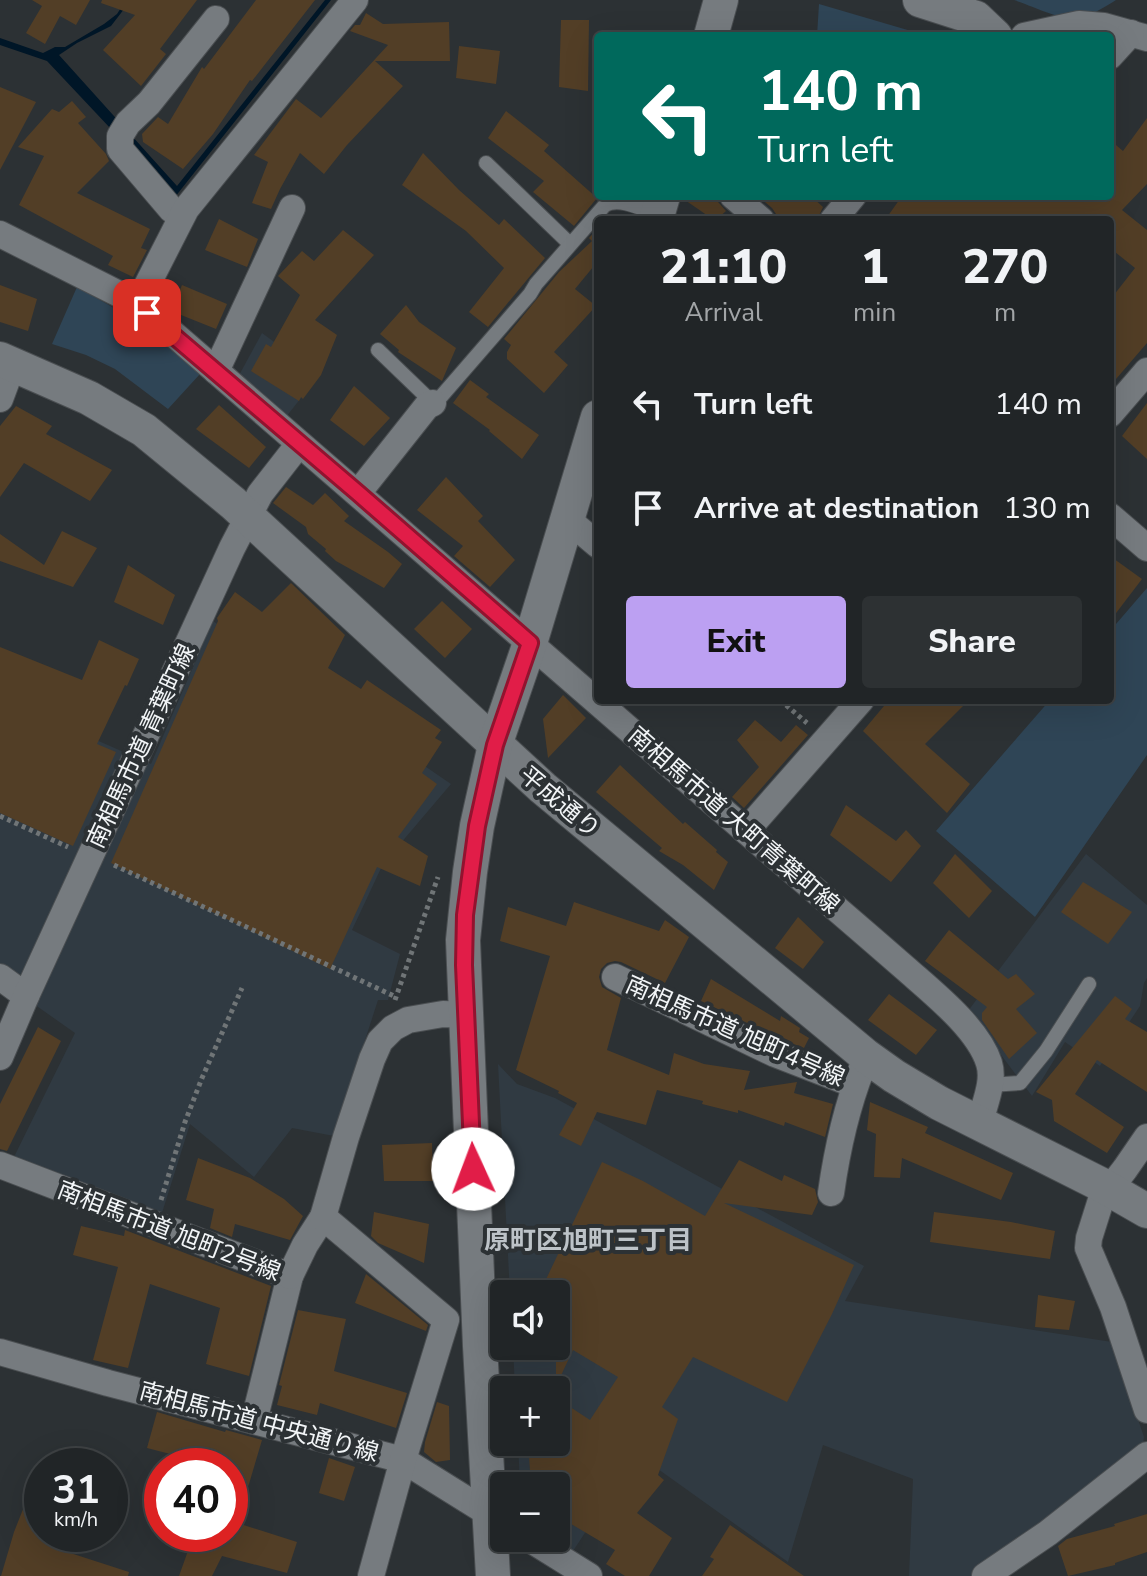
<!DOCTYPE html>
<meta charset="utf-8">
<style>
body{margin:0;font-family:"Nunito Sans","Noto Sans JP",sans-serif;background:#2d3133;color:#f1f3f6;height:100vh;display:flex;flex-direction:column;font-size:30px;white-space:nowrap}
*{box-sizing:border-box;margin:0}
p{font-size:26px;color:#a2a5a7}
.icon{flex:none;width:44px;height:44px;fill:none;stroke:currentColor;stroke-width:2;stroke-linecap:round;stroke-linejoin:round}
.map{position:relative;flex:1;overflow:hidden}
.drawer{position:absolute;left:594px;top:216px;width:520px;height:488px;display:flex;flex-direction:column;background:#212527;border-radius:8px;box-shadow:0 8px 32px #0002,0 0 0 2px #3e4244}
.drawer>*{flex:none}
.top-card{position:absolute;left:594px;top:32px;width:520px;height:168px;border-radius:8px;box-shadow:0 8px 32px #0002,0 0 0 2px #3e4244;background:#00695c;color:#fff;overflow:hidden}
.tools{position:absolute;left:490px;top:1280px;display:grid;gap:16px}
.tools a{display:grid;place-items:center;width:80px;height:80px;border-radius:8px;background:#212527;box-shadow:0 8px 32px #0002,0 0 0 2px #3e4244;font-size:40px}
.speed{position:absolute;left:24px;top:1448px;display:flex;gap:16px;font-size:40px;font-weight:700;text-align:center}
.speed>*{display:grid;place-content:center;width:104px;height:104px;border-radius:50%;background:#212527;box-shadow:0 8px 32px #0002,0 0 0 2px #3e4244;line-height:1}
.speed small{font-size:20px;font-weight:400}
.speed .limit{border:12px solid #d22;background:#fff;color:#111}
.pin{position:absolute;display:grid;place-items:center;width:68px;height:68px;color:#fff;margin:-34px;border-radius:16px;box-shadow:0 4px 12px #0006}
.me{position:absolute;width:88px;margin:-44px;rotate:358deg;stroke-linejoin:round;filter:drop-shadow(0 0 6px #0008)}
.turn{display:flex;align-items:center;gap:28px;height:168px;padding:0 32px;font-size:36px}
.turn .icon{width:104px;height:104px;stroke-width:2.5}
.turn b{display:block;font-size:56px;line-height:68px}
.eta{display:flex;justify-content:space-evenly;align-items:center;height:136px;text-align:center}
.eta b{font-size:48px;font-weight:800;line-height:56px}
.action{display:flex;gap:16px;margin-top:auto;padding:16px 32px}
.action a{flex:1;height:92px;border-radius:8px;background:#bca0f2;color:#111;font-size:32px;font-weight:800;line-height:92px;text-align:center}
.action a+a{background:#2d3133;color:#f1f3f6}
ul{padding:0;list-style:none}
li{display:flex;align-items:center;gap:24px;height:104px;padding:0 32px}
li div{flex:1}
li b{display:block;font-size:30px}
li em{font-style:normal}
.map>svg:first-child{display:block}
.built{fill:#303a42}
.green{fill:#2f4556}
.water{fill:#001627}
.building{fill:#523e26}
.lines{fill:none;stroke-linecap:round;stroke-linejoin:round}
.service-casing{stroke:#4a4e51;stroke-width:16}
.minor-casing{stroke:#4a4e51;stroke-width:28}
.tertiary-casing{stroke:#4a4e51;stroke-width:36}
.path{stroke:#707577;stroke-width:5;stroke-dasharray:4 4;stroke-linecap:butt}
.service{stroke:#767b7f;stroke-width:14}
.minor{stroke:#767b7f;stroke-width:26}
.tertiary{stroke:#767b7f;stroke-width:34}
.route-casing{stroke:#92132f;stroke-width:20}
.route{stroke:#e11d48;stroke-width:14}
.labels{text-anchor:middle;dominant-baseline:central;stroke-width:8;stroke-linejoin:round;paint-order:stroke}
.street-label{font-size:24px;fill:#f2f5f7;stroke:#2c3134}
.neighbourhood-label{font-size:26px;font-weight:bold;fill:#bdc3c8;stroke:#2c3134}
</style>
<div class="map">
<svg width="1147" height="1576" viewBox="0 0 1147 1576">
<rect width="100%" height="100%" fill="#2c3134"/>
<!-- built -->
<g class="built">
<polygon points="262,333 319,375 286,417 237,379"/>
<polygon points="213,621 451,784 383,864 352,930 400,954 388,1000 378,1000 334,1136 292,1128 254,1177 190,1124 161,1216 14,1157 75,1033 31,1002 0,966 0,702 12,703 151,764"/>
<polygon points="1086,854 1147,905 1147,978 1144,983 1140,1006 1100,1066 1065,1042 1032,1096 968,1011"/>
<polygon points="498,1064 517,1084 555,1098 864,1266 845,1301 1112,1342 1144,1437 1142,1451 975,1576 909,1576 913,1479 823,1445 788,1562 637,1454 573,1551 554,1538 556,1538 556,1486 520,1486 518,1442 556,1442 556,1390 515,1390 513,1346 556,1346 556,1294 510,1294"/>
</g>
<!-- green -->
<g class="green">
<path d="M1014,0H1116C1103,8 1085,20 1069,18C1057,18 1027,4 1014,0Z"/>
<polygon points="819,4 928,36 817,36"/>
<polygon points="77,287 146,326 200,374 168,409 115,369 86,355 52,344"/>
<polygon points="1147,588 1147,755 1035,917 936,831 1050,700 1110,700 1110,631"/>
</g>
<!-- water -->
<polygon class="water" points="126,0 131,0 111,26 77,43 59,55 177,186 325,0 331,0 175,197 47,61 0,45 0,38 43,53 55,47 65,47 104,24 117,14"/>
<!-- building -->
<g class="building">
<polygon points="32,0 90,0 76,25 60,16 45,44 26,33 42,6"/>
<polygon points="102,0 197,0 160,49 166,54 141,86 103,50 135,15 101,3"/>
<polygon points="256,0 315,0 252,81 250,80 213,134 183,169 143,142 142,134 158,117 168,124 202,67 204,69"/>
<polygon points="366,13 383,24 449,22 450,61 375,61 403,86 347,145 324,174 300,153 280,189 271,209 252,203 268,162 254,155 296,99 321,118 388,45 350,31 355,25 360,25"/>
<polygon points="561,20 589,20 588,91 559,87"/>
<polygon points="459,46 500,51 496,84 456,78"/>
<polygon points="0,87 36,102 0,170"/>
<polygon points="72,101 86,117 78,123 106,154 109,161 77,193 150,229 141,248 147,250 133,277 108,265 113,256 19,205 44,156 18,147 52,109 59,112"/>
<polygon points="506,111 549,145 544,151 597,198 574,226 533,192 544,181 488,138"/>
<polygon points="1147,118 1147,184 1122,210 1147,230 1147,343 1110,386 1110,300 1135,268 1110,248 1110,220 885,220 902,196 1110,196 1110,140 1123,151"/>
<polygon points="423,153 459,190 499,225 504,219 545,258 488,327 469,312 504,268 466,231 402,185"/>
<polygon points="682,196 717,196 718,202 726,211 716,220 714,220 682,198"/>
<polygon points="758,196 811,196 823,207 817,220 777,220 776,214 772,208"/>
<polygon points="219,219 258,239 247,267 205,250"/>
<polygon points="598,228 598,261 575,289 596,306 554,352 568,365 544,393 507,359 507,352 511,345 504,339 559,272 592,241 589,238"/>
<polygon points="343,230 374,255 315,320 337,335 321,375 303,399 301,397 299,401 251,371 266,344 271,347 300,295 278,276 302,251 314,261"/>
<polygon points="0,285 37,299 28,331 0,322"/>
<polygon points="182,285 227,304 216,329 171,311"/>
<polygon points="406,305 419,322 456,348 442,381 398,352 399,350 380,334"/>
<polygon points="470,380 489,394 486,397 539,435 522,459 489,431 490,430 453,403"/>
<polygon points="354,386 390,418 364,446 330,420"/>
<polygon points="1147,403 1147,459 1122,436"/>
<polygon points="219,405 266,447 249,468 196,429"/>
<polygon points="16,406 52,426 46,434 112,470 90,501 24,463 0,497 0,426"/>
<polygon points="446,477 483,516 478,521 515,560 490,587 454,556 463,546 417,510"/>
<polygon points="286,487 313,505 325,493 349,516 344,521 388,552 402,564 384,588 336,561 325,551 326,549 308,534 306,527 273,503"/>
<polygon points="62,531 97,548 73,587 0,561 0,534 44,565"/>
<polygon points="1110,556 1142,579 1110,621"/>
<polygon points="128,565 175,595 163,625 114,602"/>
<polygon points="291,583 345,635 328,668 361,689 367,680 441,730 435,738 442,742 422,773 437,784 398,837 428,856 420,886 377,867 330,969 111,863 218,621 217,618 235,592 262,612"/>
<polygon points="442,601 472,629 445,658 414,629"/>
<polygon points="99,640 139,659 127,686 125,685 97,744 116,752 73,846 0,813 0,647 82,680"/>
<polygon points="563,695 586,718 548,758 543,719"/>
<polygon points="889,700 969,700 925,744 970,784 947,813 863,731"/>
<polygon points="755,720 781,742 796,725 808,735 744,808 732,797 759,767 737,740"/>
<polygon points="620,765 683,824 685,822 717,850 716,852 728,862 714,890 683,865 659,851 662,848 596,792"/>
<polygon points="846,805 896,841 906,830 921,846 891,882 830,835"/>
<polygon points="955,854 992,891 969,918 933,883"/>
<polygon points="1083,882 1132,912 1108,944 1061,912"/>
<polygon points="574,902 659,931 665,920 689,937 665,983 621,962 615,961 607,963 601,969 599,977 602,987 621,998 607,1050 669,1075 674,1053 704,1064 750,1071 744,1090 797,1082 794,1093 833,1104 825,1137 785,1122 784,1126 738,1110 738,1113 702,1104 703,1101 657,1090 646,1125 597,1112 581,1146 559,1135 577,1103 558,1093 559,1091 516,1070 550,956 500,941 508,907 566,926"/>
<polygon points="798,917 824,942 803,969 775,948"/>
<polygon points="949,930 1008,979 1016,974 1035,994 1016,1009 1037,1033 1009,1059 982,1020 982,1013 987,1007 925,961"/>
<polygon points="711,979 780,1021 781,1016 800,1028 799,1032 809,1038 804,1048 781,1039 701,1001"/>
<polygon points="889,994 937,1030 916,1055 868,1020"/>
<polygon points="1115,996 1132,1009 1125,1019 1147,1032 1147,1092 1097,1060 1075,1094 1124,1127 1107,1153 1054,1121 1052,1100 1036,1092"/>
<polygon points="38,1027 61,1041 7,1151 0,1149 0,1104"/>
<polygon points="870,1102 928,1127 925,1133 1013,1173 1001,1200 902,1158 900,1178 874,1177 876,1134 867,1130"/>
<polygon points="432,1143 433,1181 384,1181 382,1145"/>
<polygon points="198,1158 250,1178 284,1199 303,1216 290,1240 235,1224 232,1237 210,1228 214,1209 186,1200"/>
<polygon points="739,1160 782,1181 784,1175 815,1189 818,1202 812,1215 724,1203 854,1265 832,1314 787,1402 693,1357 662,1407 678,1419 658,1475 664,1480 637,1513 672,1538 649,1576 625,1576 606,1564 615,1550 556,1515 556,1486 531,1486 529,1456 538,1442 556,1442 556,1415 564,1403 590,1420 618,1377 573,1350 556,1386 556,1294 539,1294 602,1162 643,1181 705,1216"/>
<polygon points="374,1212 429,1224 424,1263 378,1243 371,1236"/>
<polygon points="934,1212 1011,1222 1055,1231 1050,1259 930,1242"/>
<polygon points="81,1226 124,1236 125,1230 271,1286 249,1376 206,1364 220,1308 150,1284 128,1368 93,1360 118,1267 73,1255"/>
<polygon points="366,1274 428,1325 426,1331 355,1303"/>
<polygon points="1038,1295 1075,1301 1069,1330 1035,1327"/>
<polygon points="298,1310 346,1319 334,1371 407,1393 396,1428 320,1403 317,1415 277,1405 282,1386 279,1385"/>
<polygon points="437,1402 449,1406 450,1460 436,1462 424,1452 425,1442"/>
<polygon points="157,1412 225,1432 226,1430 262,1440 249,1484 234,1522 297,1542 287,1573 222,1556 212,1576 179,1576 194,1534 230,1534 230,1466 219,1466 220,1458 180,1449 178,1456 147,1448"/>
<polygon points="329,1458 355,1467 344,1501 319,1493"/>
<polygon points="41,1464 42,1534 65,1534 61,1550 129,1572 128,1576 1,1576 14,1532"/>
<polygon points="1147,1514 1147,1552 1115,1563 1115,1565 1068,1576 1058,1546 1067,1539 1115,1526 1114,1524"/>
<polygon points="730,1525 804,1576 702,1576 714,1559 710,1557"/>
</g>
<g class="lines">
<defs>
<g id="service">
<polyline points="486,163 570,244"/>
<path d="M378,350L433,403L439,399L530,294L536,284L605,205C620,197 642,209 657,214"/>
<polyline points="990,1085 1020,1083 1046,1051 1089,984"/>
</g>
<g id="minor">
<polyline points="1024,36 1079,24 1104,26 1147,38"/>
<polyline points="1110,56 1131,33"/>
<polyline points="733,196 761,220"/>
<polyline points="181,217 171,209 120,149 120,136 128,123 149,103 216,19"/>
<polyline points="833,220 853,196"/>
<path d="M0,234L119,294L137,305L170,331L761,844C809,885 857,926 905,968C932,992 978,1028 989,1063C995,1082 984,1104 980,1123"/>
<polyline points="137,305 186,209 355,0"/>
<polyline points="216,371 292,208"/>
<polyline points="0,399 13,364"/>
<polyline points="1110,414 1147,371"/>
<polyline points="358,493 427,406 433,403"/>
<polyline points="1110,516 1147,548"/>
<polyline points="567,519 598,545"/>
<polyline points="746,831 861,700"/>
<polyline points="0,977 26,996"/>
<polyline points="615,977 775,1054 855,1085"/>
<polyline points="0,1057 26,996 232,548 260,494 299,444"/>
<polyline points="1147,1137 1125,1169 1101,1200 1089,1238 1088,1248 1113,1307 1147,1410"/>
<polyline points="0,1165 290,1276 254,1421"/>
<path d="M831,1193C837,1150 846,1109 862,1068"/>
<polyline points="290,1276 305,1245 323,1217"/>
<polyline points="0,1352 108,1383 403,1460 501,1521"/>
<polyline points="528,1538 589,1576"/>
<polyline points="371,1576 403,1460 446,1320 323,1217 346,1137 372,1059 380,1041 393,1028 408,1020 443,1014 466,1015"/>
<polyline points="985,1576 1048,1533 1147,1455"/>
</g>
<g id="tertiary">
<polyline points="920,0 976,18 995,36"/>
<polyline points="711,36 721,0"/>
<polyline points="656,220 663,196"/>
<polyline points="0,359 89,398 144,430 233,503 543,788 866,1056 894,1076 939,1103 1100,1184 1147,1211"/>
<polyline points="493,1576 480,1346 464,965 463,940 470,872 477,826 495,745 530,643 598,417"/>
</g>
</defs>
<!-- service casing -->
<use href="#service" class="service-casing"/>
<!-- minor casing -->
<use href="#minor" class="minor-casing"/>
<!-- tertiary casing -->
<use href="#tertiary" class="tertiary-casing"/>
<!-- path -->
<g class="path">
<polyline points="780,700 807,723"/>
<polyline points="0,816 68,847"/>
<polyline points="114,865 396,997"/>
<polyline points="395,1000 438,877"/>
<polyline points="161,1200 185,1122 202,1078 242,988"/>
</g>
<!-- service -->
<use href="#service" class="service"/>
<!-- minor -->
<use href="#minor" class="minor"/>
<!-- tertiary -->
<use href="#tertiary" class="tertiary"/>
</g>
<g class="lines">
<defs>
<polyline id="route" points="147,313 358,493 530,643 495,745 477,826 465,915 464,965 473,1169"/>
</defs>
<!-- route casing -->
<use href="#route" class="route-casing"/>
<!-- route -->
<use href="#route" class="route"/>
</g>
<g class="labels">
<!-- street labels -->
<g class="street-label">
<text transform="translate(141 746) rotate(-65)">南相馬市道 青葉町線</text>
<text transform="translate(560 802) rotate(40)">平成通り</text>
<text transform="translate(734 820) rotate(41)">南相馬市道 大町青葉町線</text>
<text transform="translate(735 1031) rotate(24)">南相馬市道 旭町4号線</text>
<text transform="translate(169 1231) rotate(21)">南相馬市道 旭町2号線</text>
<text transform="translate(259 1422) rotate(15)">南相馬市道 中央通り線</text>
</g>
<!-- neighbourhood labels -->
<g class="neighbourhood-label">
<text x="588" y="1240">原町区旭町三丁目</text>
</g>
</g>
</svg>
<div class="tools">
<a><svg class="icon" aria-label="sound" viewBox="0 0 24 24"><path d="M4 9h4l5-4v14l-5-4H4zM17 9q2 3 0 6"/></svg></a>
<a>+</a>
<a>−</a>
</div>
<div class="speed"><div>31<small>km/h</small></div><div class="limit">40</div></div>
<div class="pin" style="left:147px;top:313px;background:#d93025"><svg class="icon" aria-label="arrive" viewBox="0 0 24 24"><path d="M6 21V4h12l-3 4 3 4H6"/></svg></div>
<svg class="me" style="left:473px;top:1169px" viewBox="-20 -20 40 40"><circle r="19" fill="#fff"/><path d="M0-13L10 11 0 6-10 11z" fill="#e11d48"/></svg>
<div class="top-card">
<div class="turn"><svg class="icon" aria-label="left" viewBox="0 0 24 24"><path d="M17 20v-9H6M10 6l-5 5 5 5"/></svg><div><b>140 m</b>Turn left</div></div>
</div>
<section class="drawer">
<div class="eta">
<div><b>21:10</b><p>Arrival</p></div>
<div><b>1</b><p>min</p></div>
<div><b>270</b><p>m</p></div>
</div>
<ul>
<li><svg class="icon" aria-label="left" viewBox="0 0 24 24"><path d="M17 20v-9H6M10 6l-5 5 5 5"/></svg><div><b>Turn left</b></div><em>140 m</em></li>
<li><svg class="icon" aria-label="arrive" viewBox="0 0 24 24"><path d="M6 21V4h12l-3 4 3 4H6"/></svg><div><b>Arrive at destination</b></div><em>130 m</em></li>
</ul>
<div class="action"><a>Exit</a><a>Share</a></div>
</section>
</div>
